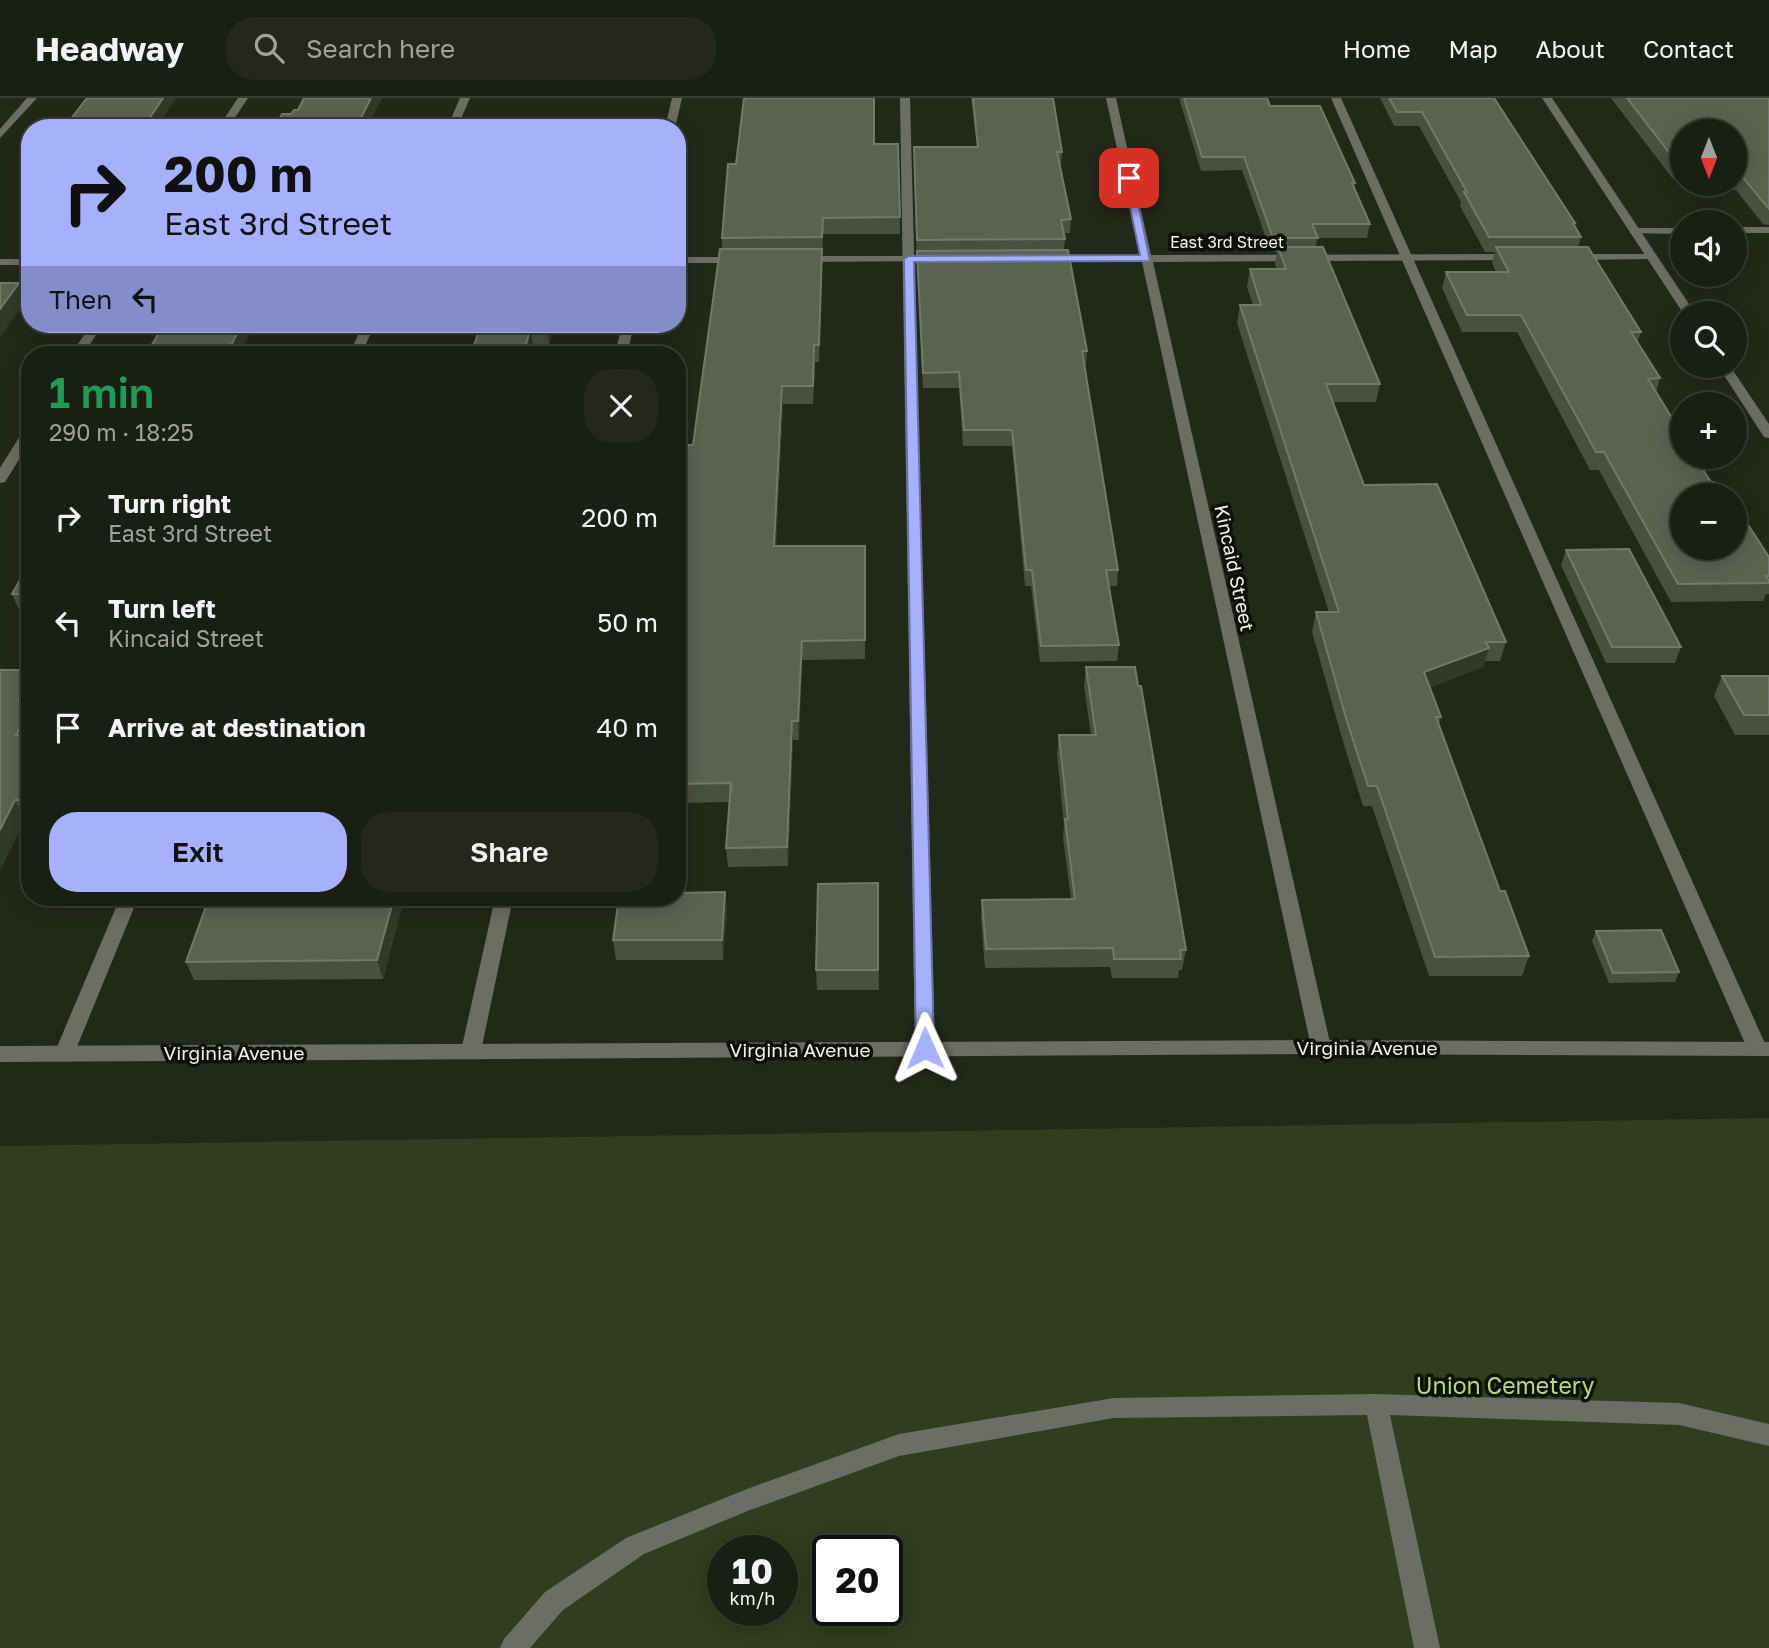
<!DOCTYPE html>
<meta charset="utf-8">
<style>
body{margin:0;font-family:"Golos Text",sans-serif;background:#23271c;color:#f1f3f6;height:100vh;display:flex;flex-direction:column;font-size:26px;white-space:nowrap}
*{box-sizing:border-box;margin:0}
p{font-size:23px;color:#9fa2a0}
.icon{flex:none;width:38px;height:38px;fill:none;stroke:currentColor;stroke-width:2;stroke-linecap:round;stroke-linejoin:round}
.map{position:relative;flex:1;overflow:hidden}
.sheet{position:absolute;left:21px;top:248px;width:665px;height:560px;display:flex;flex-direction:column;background:#1a1f13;border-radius:28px;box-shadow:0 4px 18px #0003,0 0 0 2px #383d33}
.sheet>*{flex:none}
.guide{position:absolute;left:21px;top:21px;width:665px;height:214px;border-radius:28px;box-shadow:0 4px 18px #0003,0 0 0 2px #383d33;background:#a5b1fc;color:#111;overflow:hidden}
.needle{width:46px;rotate:180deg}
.tools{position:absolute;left:1670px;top:21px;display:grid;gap:14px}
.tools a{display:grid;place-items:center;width:77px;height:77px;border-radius:50%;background:#1a1f13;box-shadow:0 4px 18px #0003,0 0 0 2px #383d33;font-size:35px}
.speed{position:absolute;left:707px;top:1437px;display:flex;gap:14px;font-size:35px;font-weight:700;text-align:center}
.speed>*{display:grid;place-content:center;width:91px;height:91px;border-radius:50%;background:#1a1f13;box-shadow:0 4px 18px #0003,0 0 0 2px #383d33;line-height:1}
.speed small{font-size:18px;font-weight:400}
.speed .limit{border:4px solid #111;border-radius:10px;background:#fff;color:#111}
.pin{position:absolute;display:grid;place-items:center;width:60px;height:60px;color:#fff;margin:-30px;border-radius:14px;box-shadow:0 4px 10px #0006}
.me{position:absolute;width:77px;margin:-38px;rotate:359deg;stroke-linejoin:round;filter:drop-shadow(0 0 5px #0008)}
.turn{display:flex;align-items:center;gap:24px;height:147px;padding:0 28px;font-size:32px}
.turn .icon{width:91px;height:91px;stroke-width:2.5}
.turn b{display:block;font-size:49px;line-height:60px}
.then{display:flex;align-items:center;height:66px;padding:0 28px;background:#0003;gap:14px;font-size:26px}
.round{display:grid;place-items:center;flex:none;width:74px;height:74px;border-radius:28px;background:#23271c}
.overview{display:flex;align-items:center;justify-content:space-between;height:119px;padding:0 28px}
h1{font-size:42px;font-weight:600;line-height:52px;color:#1e9e55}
.cta{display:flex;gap:14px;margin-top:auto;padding:14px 28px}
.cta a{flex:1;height:80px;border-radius:28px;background:#a5b1fc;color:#111;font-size:28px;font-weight:600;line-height:80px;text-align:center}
.cta a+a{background:#23271c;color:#f1f3f6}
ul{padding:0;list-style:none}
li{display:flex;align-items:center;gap:21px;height:105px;padding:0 28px}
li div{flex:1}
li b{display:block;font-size:26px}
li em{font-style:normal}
header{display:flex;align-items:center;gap:42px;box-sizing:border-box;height:98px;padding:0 35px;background:#1a1f13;border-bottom:2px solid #383d33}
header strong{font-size:33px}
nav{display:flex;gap:38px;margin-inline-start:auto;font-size:24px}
.search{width:490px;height:63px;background:#23271c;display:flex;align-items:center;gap:18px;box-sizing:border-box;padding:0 24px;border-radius:28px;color:#9fa2a0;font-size:26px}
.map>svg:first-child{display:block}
.green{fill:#313d1d;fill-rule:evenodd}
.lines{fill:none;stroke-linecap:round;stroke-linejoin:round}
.service{fill:#6a6e65;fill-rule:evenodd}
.minor{fill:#6a6e65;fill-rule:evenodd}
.tertiary{fill:#6a6e65;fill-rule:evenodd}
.wall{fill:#4a5040}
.shaded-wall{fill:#333929}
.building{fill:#5b6252;stroke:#73796a;stroke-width:2}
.route{fill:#a5b1fc;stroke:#6b73a4;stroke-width:2}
.labels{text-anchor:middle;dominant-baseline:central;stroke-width:7;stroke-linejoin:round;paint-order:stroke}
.far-street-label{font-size:16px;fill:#f0f4e9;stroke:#0e1109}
.street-label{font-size:19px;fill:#f0f4e9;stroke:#0e1109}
.near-park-label{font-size:23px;fill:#b7d788;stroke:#0e1109}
</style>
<header>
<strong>Headway</strong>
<div class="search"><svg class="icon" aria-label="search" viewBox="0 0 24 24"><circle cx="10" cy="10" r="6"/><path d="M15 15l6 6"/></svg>Search here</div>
<nav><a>Home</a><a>Map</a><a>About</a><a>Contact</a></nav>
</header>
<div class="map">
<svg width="1769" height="1550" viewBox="0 0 1769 1550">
<rect width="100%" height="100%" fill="#232919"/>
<!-- green -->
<path class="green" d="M1769,1020V1550H0V1048ZM723,1452H782V1512H723ZM828,1452H887V1512H828Z"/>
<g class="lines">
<!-- service -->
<g class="service">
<polygon points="27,0 37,0 0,40 0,31"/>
<polygon points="460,0 470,0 457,30 447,30"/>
<polygon points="900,0 910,0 935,950 932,955 925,957 918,955 915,950"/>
<polygon points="1331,0 1341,0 1767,950 1764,955 1757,957 1750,955 1747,950"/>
<polygon points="363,226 375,226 361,257 349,257"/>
<polygon points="120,800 138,800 74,956 71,961 64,964 57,961 54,956"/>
<polygon points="1376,1296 1679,1305 1769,1326 1769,1348 1679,1327 1390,1317 1440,1550 1414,1550 1367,1317 1114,1320 899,1358 750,1412 644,1456 563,1512 530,1550 500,1550 504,1541 545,1494 626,1440 747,1391 899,1336 1114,1300"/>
</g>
<!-- minor -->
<g class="minor">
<polygon points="672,0 682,0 675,30 665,30"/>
<polygon points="1106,0 1116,0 1151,157 1515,156 1521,159 1515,162 1153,164 1331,949 1328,954 1321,956 1314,954 1311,949 1142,164 1046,164 1040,161 1046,158 1140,157"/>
<rect x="1734" y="129" width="35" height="6"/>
<polygon points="1634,130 1682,130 1682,136 1630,135 1630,131"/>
<polygon points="1651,156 1657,159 1655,161 1571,162 1565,159 1571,156"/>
<polygon points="941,158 945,159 945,163 801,164 795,161 801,158"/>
<polygon points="677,159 741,159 747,162 741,165 677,165"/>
<rect x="0" y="161" width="30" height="6"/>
<polygon points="622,226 634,226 627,257 615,257"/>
<polygon points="495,800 513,800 481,953 478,958 471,960 464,958 461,953"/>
</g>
<!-- tertiary -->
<g class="tertiary">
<polygon points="238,0 248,0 228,30 218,30"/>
<polygon points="1542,0 1552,0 1695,215 1683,215"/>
<polygon points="91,226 103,226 83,257 71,257"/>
<polygon points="1718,268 1730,268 1769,326 1769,340 1764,339"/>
<polygon points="30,329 30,344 5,384 0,385 0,370 25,330"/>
<polygon points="1321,942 1769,944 1769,958 1321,956 0,964 0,948"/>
</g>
</g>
<!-- wall -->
<g class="wall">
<polygon points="971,0 1053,0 1062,54 1061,66 1060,66 1071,121 1070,135 1064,135 1065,141 1064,152 1087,253 1086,268 1084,268 1118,472 1117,488 1109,488 1119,547 1117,563 1040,564 1031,488 1025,488 1012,348 963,348 959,290 923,290 917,167 914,62 977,49"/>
<polygon points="1179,0 1267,0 1270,8 1355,85 1354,90 1370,126 1367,140 1317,140 1316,149 1380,286 1376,304 1333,304 1364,387 1506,544 1500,563 1485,563 1483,569 1430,589 1441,619 1439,626 1500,793 1529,858 1522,878 1429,878 1372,708 1363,708 1342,640 1312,534 1316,514 1329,514 1237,225 1240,207 1253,207 1247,189 1250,171 1277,171 1275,166 1277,154 1271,154 1242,72 1201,73"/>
<polygon points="1380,0 1494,0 1575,125 1575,128 1581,139 1578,149 1641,234 1637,245 1660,280 1656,294 1711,384 1721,395 1769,459 1769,496 1766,496 1763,503 1671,504 1599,372 1590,372 1517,234 1462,234 1442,190 1446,174 1496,174 1492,165 1495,154 1485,154 1460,108 1461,104 1419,28 1394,28"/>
<polygon points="1611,0 1769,0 1769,127 1763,126 1736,92 1726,92 1721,86 1734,86 1734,33 1682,33 1682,81 1673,81"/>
<polygon points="874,46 898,46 900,136 823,136 819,264 815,264 813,306 783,306 776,448 865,448 865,561 802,562 799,642 793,642 788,768 728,769 726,750 730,704 677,705 677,426 693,347 722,151 722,140 736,66"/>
<polygon points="481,226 555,226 549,247 533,247"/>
<polygon points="1566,452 1681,549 1675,565 1606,565 1561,467"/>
<polygon points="30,465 30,514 20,514 12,496"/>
<polygon points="1086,569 1186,852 1182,872 1179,872 1178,880 1112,880 1110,869 985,870 981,821 982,802 1071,801 1063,740 1064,727 1057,656 1059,637 1091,637 1084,588"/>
<polygon points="30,572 30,722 25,722 0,772"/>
<polygon points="1722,578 1769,578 1769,637 1735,637 1714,598"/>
<polygon points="878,785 879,892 817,892 816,872"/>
<polygon points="725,794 727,814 723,862 616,862 613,842"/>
<polygon points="404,800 383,881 194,882 186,864"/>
<polygon points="1596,833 1679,874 1675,884 1609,885 1592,843"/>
</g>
<!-- shaded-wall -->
<g class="shaded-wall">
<polygon points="163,0 176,0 156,30 143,30"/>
<polygon points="371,0 382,0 367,30 356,30"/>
<polygon points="822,151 822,167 819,264 819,247"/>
<polygon points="19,185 26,203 0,239 0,211"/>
<polygon points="242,226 251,226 253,231 239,257 226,257"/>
<polygon points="547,226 555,226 549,247 547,229"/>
<polygon points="531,229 533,247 531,257 523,257"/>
<polygon points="814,247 815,264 813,306 813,288"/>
<polygon points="782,288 783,306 775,467 774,448"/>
<polygon points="802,543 802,562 799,642 798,623"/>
<polygon points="1489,550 1483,569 1419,594 1424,574"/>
<polygon points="30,582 30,649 16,637 19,602"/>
<polygon points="792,623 793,642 788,768 787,749"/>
<polygon points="30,684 30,721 21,702"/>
<polygon points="15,702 25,722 0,772 0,732"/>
<polygon points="725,794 727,814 723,862 722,842"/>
<polygon points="394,800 404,800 383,881 377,862"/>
</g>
<!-- building -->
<g class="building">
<polygon points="87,0 163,0 143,30 64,30"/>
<polygon points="304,0 371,0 356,30 275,30 282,16 291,16 294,12 298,12"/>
<polygon points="744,0 874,0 874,46 898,46 900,119 823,120 822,139 722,140 728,66 736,66"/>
<polygon points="973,0 1053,0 1062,54 1057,54 1071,121 1061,122 1065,141 917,142 914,49 978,49"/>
<polygon points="1184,0 1267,0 1270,8 1320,8 1355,85 1352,85 1370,126 1312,126 1318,140 1273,140 1244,59 1202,59"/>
<polygon points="1389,0 1494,0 1575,125 1573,125 1581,139 1489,139 1464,94 1467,94 1422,14 1397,14"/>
<polygon points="1627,0 1769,0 1769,111 1741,77 1734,77 1734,33 1682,33 1682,66 1678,66"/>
<polygon points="1278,149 1323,149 1380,286 1326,286 1364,387 1437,386 1506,544 1486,544 1489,550 1424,574 1441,619 1436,619 1500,793 1505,793 1529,858 1435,859 1377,688 1368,688 1346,620 1316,514 1339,514 1240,207 1261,207 1250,171 1286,171"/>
<polygon points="1496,149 1588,149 1641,234 1631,234 1660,280 1648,281 1682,336 1682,359 1695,359 1711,384 1714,384 1721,395 1727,395 1729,397 1682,397 1682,450 1734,450 1734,405 1769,459 1769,478 1766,478 1769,483 1769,485 1678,486 1604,354 1596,354 1521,217 1467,217 1446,174 1509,174"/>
<polygon points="720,151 822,151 819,247 814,247 813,288 782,288 774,448 865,448 865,542 802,543 798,623 792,623 787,749 726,750 731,685 677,686 677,426 688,347 693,347"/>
<polygon points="1068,152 1087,253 1082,253 1118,472 1106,472 1119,547 1041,548 1032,472 1026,472 1012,332 964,332 959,274 923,275 917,153"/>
<polygon points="0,185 19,185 0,211"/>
<polygon points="164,226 242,226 226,257 146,257"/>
<polygon points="481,226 547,226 547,229 531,229 523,257 471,257"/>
<polygon points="1629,451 1681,549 1612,549 1566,452"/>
<polygon points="30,465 30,496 12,496"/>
<polygon points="1086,569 1135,569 1138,588 1141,588 1186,852 1180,852 1181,861 1114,861 1113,850 986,851 982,802 1075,801 1065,721 1068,721 1059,637 1096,637"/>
<polygon points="0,572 30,572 30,582 19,602 30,602 30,612 16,637 30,637 30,684 21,702 15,702 0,732"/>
<polygon points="1722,578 1769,578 1769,617 1744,617"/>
<polygon points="878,785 878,872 816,872 818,786"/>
<polygon points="725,794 722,842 613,842 619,800 677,800 677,795"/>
<polygon points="209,800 394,800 377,862 186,864"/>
<polygon points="1661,832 1679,874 1613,875 1596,833"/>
</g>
<!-- route -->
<polygon class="route" points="1129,77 1133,80 1150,163 914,164 934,950 931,955 919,955 916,950 904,161 909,158 1140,157 1124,80"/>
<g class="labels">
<!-- far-street labels -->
<g class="far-street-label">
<text x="1227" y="144">East 3rd Street</text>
</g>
<!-- street labels -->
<g class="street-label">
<text transform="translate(1235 470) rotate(78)">Kincaid Street</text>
<text x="1367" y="949">Virginia Avenue</text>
<text x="800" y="951">Virginia Avenue</text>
<text x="234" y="954">Virginia Avenue</text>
</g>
<!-- near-park labels -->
<g class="near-park-label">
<text x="1505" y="1287">Union Cemetery</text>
</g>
</g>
</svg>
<div class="tools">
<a><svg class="needle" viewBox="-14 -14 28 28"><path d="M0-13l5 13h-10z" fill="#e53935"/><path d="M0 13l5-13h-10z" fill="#9fa2a0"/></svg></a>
<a><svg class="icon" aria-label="sound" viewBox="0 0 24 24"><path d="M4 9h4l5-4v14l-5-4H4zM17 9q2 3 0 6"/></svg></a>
<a><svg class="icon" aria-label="search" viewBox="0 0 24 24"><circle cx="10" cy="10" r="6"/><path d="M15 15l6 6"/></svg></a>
<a>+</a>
<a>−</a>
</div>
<div class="speed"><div>10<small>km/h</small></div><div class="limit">20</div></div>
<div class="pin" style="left:1129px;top:80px;background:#d93025"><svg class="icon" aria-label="arrive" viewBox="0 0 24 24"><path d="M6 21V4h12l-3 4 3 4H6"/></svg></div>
<svg class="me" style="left:925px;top:950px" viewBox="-20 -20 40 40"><path d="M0-17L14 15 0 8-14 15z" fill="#a5b1fc" stroke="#fff" stroke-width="4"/></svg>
<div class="guide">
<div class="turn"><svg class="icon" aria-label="right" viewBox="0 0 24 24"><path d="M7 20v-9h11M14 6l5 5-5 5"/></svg><div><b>200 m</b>East 3rd Street</div></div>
<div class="then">Then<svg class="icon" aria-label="left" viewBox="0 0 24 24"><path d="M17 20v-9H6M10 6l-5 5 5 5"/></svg></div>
</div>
<section class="sheet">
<div class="overview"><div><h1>1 min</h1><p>290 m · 18:25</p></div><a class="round"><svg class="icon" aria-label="close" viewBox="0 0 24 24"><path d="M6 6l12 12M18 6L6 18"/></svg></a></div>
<ul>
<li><svg class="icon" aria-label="right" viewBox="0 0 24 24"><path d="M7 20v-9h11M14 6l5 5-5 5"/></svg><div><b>Turn right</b><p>East 3rd Street</p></div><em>200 m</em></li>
<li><svg class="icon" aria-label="left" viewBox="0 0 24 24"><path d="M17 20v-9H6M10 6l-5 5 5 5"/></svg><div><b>Turn left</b><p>Kincaid Street</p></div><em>50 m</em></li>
<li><svg class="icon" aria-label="arrive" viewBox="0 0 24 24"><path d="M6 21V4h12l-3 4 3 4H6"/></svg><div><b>Arrive at destination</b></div><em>40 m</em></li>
</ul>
<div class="cta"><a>Exit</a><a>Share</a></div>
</section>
</div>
